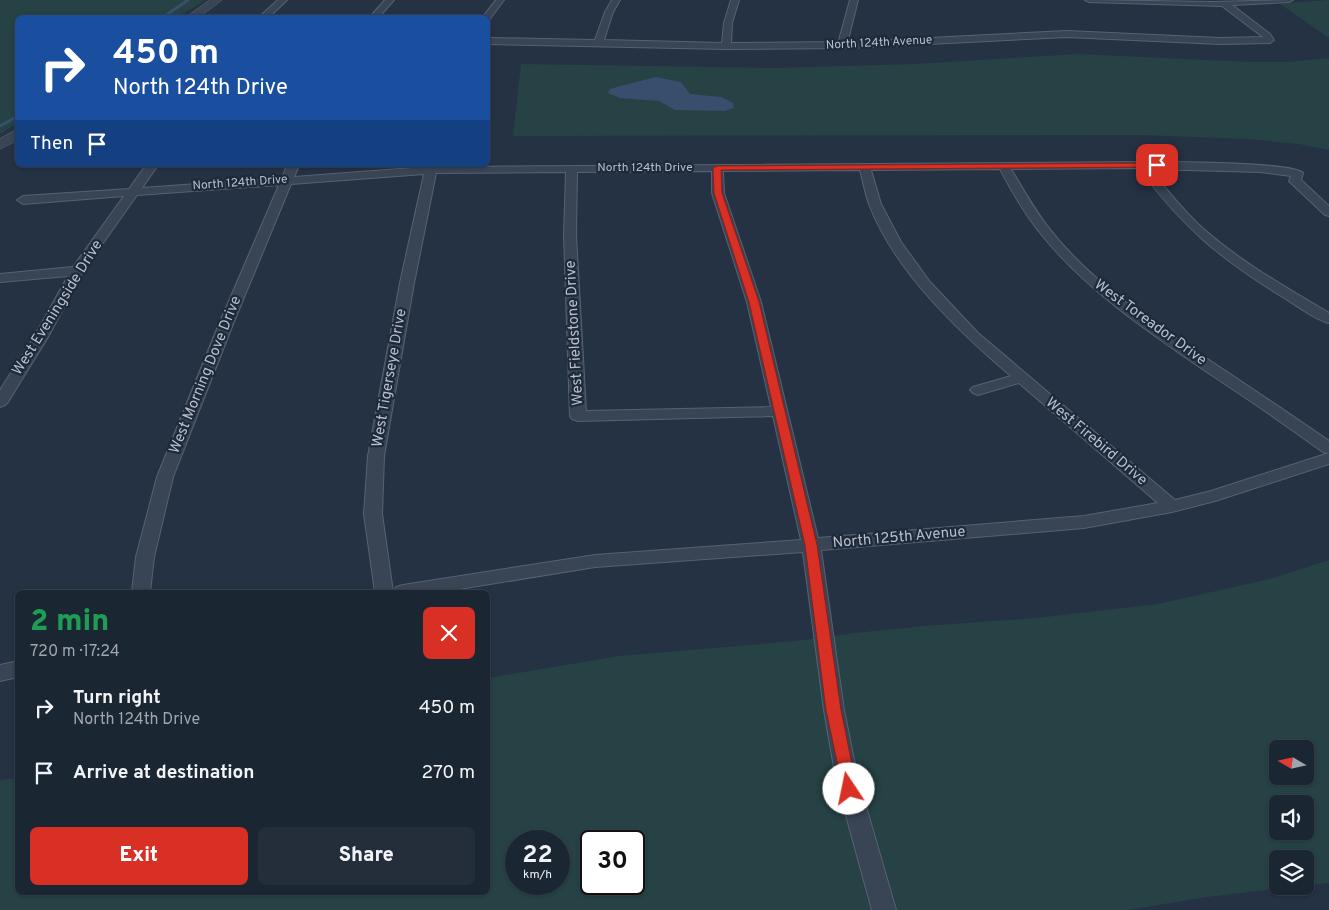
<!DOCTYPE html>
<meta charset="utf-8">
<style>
body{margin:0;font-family:Overpass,sans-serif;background:#242e3b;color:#f1f3f6;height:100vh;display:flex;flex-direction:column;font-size:19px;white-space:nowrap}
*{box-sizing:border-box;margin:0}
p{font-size:16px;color:#a0a5ac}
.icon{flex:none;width:28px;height:28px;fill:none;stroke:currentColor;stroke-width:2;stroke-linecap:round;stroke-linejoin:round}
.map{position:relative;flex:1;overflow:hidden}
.side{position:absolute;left:15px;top:590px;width:475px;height:305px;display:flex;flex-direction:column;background:#1b2633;border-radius:8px;box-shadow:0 1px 4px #0004,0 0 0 1px #39434e}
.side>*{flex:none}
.hud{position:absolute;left:15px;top:15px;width:475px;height:152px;border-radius:8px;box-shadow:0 1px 4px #0004,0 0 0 1px #39434e;background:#1a4fa0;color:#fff;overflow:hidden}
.needle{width:32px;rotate:279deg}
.fabs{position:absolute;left:1269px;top:740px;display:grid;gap:10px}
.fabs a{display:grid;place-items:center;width:45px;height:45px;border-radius:8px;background:#1b2633;box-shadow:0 1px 4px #0004,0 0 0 1px #39434e;font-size:25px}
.speed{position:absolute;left:505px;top:830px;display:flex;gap:10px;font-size:25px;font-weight:700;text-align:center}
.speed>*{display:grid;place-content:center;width:65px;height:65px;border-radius:50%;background:#1b2633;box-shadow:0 1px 4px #0004,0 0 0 1px #39434e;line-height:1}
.speed small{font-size:12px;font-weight:400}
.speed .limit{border:2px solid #111;border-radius:8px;background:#fff;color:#111}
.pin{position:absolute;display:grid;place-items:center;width:42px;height:42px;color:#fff;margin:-21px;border-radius:10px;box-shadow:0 2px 8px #0006}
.me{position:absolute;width:55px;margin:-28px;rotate:349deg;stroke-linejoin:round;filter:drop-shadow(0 0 4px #0008)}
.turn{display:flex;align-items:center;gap:18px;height:105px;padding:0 15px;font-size:22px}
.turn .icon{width:65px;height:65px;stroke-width:2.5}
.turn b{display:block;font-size:35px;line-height:42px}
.then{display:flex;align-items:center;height:48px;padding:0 15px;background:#0003;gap:10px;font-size:19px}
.round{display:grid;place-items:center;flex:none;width:52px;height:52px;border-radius:8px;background:#242e3b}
.head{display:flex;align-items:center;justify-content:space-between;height:85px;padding:0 15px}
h1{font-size:30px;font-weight:800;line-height:38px;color:#1e9e55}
.action{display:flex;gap:10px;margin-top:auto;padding:10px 15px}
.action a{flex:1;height:58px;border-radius:8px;background:#d93025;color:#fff;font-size:20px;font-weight:800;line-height:58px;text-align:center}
.action a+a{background:#242e3b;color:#f1f3f6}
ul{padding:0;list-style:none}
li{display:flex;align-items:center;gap:15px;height:65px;padding:0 15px}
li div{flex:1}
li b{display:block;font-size:19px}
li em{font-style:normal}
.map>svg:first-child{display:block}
.green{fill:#264245;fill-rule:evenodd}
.water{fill:#374e6d}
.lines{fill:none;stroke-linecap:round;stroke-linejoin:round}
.stream{stroke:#374e6d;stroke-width:3}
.minor-casing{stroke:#576271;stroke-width:2}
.tertiary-casing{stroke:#576271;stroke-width:1}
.minor{fill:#394454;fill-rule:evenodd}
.tertiary{fill:#394454;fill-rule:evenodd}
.route{fill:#d93025;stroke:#8d1f18}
.labels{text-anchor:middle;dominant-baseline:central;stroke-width:4.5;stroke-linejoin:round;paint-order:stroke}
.far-street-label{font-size:12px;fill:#b6bfcd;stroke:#1e2939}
.street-label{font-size:15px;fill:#b6bfcd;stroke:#1e2939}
</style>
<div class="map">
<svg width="1329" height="910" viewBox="0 0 1329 910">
<rect width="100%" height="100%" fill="#243244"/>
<!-- green -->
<g class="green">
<polygon points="0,0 205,0 178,17 18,18 17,123 0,134"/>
<polygon points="1329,0 1329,38 1280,4 1327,0"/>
<polygon points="1077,54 1251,62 1289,62 1329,58 1329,150 1299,144 1248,139 1141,135 513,136 521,64 773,68 915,64"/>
<path d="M1329,560V883L1305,886V859H1278V886H1300L1207,897L1127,910H0V780L17,778L18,892H488V678L619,656L795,641L855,633L924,626L1036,618L1158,604L1270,579ZM1278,749H1305V776H1278ZM1278,804H1305V831H1278ZM516,841H559V884H516ZM591,841H634V884H591Z"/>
</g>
<!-- water -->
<polygon class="water" points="656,77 681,82 690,94 721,97 733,103 734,108 725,111 675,110 659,101 620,98 608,93 609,90 613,88"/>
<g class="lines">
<!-- stream -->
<g class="stream">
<polyline points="162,18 188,0"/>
<polyline points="0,126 18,116"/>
</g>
<defs>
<g id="minor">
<polygon points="278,0 287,0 268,18 258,18"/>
<polygon points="385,0 394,0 378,18 369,18"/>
<polygon points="496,0 504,0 489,20 488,18 482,18"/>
<polygon points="612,0 620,0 613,12 604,40 722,43 724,23 731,0 739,0 732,23 731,43 840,42 839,40 850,0 858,0 848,40 850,42 1067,31 1220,38 1263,37 1222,6 1089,2 1085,0 1213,2 1293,0 1289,2 1232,5 1270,34 1274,40 1270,43 1220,44 1067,37 848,48 726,49 488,44 488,38 595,40 605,12"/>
<path d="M1142,162C1165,162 1292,162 1303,173L1301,180L1329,206V216L1325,215L1291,183L1289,181L1291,176L1261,172L1150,169C1165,188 1181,207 1198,224C1237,260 1284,286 1329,313V323C1314,319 1299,307 1286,299C1222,260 1183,228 1139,168L1011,169C1023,189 1034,209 1048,227C1092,284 1156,325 1215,364C1253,389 1291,415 1329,441V464L1215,501L1172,512L1084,528L821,550L844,710L858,779L896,910H872L836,779L824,710L803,552L595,567L441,592H394L396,587L403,585L595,555L801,540L773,416L578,421L572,419L570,416L564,235L566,172L436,173L414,283L384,456L382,514L393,592H375L364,514L368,456L400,283L424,174L291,184L233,324L173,477L154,557L150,592H132L136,557L157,477L219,324L279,185L137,195L83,271L48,337L8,402L5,405L0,407V390L34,337L68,276L0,282V274L73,267L124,196L23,204L17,200L23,196L129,189L146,165H158L142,188L282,178L287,165H299L294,177L426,167V165H438L437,167ZM1000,169C1012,192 1025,214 1041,234C1087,291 1150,333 1210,374C1248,399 1286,425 1323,452L1329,453L1211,491L1175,500L978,333L930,282L901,242L881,204L871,170ZM860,170C863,181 865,193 869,204C894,270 958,331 1011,376L973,387L970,390L973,393L978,395L1019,383L1158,503L1084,516L818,538L761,302L724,193L723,171ZM712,171V193L747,302L771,407L586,411L576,235L577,172Z"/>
<polygon points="18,661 18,677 0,681 0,665"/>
</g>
<g id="tertiary">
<polygon points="210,0 222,0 198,18 185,18"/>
<polygon points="18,129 18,140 0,149 0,139"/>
</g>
</defs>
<!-- minor casing -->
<use href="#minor" class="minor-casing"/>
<!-- tertiary casing -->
<use href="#tertiary" class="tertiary-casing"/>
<!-- minor -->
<use href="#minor" class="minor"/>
<!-- tertiary -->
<use href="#tertiary" class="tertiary"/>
</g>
<!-- route -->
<polygon class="route" points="1157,163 1161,165 1160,167 721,170 722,193 759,302 817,545 841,710 857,789 854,794 849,796 844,794 826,710 805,545 749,302 714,193 713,168 717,166"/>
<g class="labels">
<!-- far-street labels -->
<g class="far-street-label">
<text transform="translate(879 43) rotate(-3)">North 124th Avenue</text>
<text x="645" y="168">North 124th Drive</text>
<text transform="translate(240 183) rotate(-4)">North 124th Drive</text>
</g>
<!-- street labels -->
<g class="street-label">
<text transform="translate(58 308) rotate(-58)">West Eveningside Drive</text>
<text transform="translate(1150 323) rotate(36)">West Toreador Drive</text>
<text transform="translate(575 333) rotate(-93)">West Fieldstone Drive</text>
<text transform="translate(206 375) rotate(-68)">West Morning Dove Drive</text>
<text transform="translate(390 378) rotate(-80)">West Tigerseye Drive</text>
<text transform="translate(1096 442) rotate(40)">West Firebird Drive</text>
<text transform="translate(899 538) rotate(-5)">North 125th Avenue</text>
</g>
</g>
</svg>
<div class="fabs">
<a><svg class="needle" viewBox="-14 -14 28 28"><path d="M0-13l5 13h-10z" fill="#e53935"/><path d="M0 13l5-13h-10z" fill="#a0a5ac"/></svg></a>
<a><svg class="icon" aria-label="sound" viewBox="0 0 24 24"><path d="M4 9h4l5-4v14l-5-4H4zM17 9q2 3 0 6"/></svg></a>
<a><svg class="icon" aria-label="layers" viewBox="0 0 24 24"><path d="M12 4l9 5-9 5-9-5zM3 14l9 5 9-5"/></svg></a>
</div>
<div class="speed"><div>22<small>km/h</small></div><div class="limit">30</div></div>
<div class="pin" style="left:1157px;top:165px;background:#d93025"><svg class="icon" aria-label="arrive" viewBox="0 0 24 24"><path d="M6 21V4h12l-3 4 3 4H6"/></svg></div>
<svg class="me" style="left:849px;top:789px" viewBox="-20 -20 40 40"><circle r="19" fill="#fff"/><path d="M0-13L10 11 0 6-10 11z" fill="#d93025"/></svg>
<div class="hud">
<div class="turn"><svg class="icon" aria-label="right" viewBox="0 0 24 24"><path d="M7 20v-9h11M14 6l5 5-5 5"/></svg><div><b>450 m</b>North 124th Drive</div></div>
<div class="then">Then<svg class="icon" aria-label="arrive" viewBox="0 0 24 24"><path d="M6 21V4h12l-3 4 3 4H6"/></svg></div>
</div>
<section class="side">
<div class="head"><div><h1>2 min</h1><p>720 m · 17:24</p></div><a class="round" style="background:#d93025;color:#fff"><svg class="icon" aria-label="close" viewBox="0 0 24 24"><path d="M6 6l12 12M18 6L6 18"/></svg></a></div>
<ul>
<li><svg class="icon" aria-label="right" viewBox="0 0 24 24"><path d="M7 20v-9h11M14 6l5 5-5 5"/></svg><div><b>Turn right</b><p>North 124th Drive</p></div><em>450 m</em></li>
<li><svg class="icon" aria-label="arrive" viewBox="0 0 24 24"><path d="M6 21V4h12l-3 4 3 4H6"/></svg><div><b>Arrive at destination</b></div><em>270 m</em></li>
</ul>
<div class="action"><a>Exit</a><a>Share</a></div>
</section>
</div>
